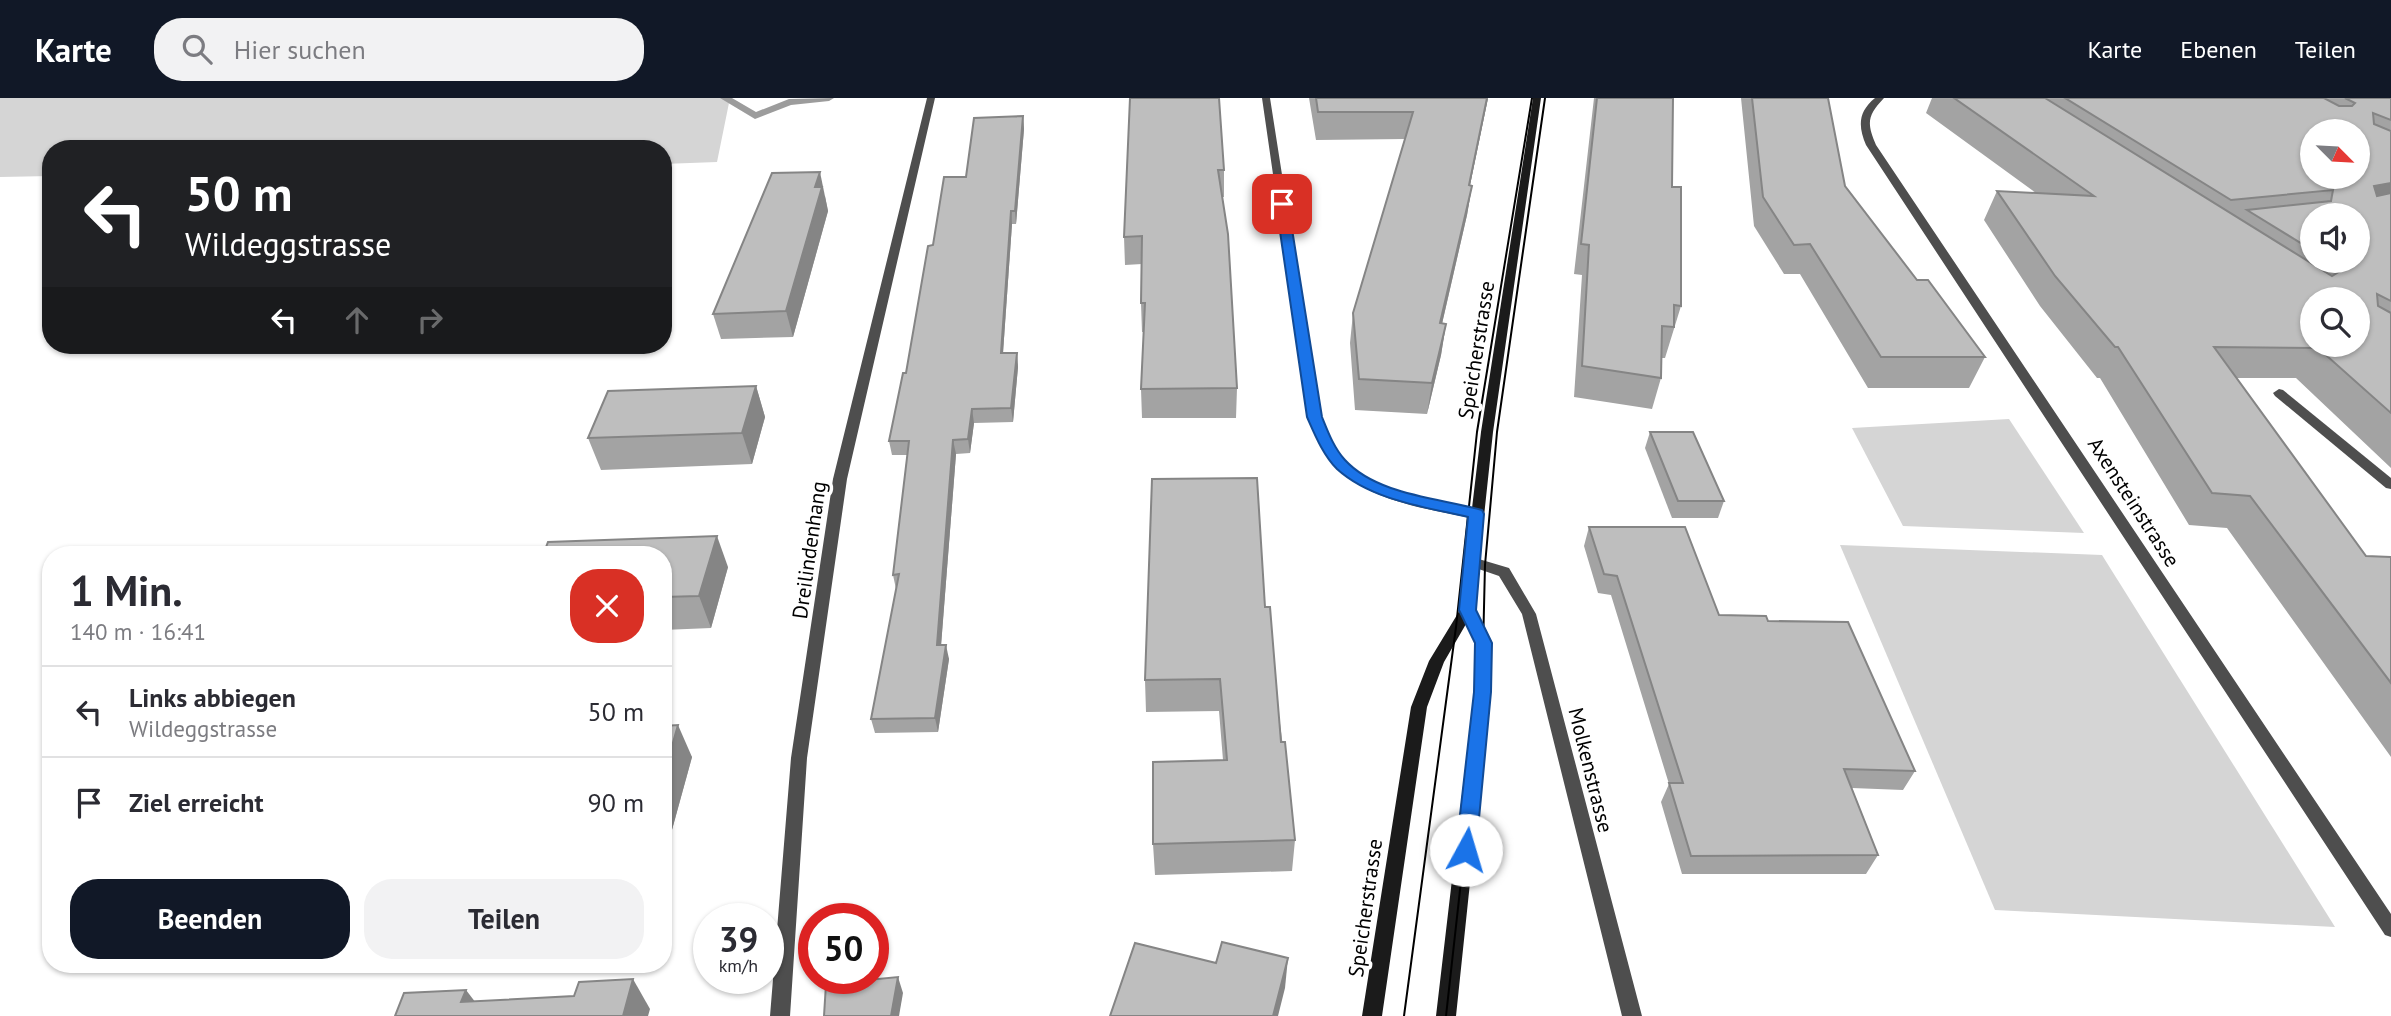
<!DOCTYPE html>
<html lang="de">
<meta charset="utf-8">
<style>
body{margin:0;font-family:"PT Sans",sans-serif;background:#f2f2f3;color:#2b2b33;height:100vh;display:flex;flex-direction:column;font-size:26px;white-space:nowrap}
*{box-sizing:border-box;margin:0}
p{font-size:23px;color:#7c7c81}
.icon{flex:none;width:38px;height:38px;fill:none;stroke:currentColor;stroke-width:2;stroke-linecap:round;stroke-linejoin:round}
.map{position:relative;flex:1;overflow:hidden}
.sheet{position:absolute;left:42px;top:448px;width:630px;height:427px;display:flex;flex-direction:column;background:#fff;border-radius:28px;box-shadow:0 2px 5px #0004}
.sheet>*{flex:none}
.hud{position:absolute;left:42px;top:42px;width:630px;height:214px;border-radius:28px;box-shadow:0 2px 5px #0004;background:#202124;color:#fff;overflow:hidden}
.needle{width:46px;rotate:114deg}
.controls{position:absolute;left:2300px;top:21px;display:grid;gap:14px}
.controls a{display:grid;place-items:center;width:70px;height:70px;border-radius:50%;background:#fff;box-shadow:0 2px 5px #0004;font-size:35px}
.speed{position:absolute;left:693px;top:805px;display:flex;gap:14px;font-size:35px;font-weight:700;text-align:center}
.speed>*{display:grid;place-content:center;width:91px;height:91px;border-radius:50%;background:#fff;box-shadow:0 2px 5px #0004;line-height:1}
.speed small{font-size:18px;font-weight:400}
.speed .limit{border:10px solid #d22;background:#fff;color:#111}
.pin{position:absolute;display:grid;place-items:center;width:60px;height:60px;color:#fff;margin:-30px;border-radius:14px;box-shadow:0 4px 10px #0006}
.me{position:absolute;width:77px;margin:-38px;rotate:6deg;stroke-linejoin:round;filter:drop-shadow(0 0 5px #0008)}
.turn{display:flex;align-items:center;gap:24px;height:147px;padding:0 28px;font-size:32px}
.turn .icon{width:91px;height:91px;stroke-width:2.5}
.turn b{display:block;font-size:49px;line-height:60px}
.lanes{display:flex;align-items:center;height:66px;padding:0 28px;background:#0003;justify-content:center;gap:35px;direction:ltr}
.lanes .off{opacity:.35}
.round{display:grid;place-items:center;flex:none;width:74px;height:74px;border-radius:28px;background:#f2f2f3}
.summary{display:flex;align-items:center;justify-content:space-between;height:119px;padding:0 28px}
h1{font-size:42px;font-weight:800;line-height:52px}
.button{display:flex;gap:14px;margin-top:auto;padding:14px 28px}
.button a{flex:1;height:80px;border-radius:28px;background:#111827;color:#fff;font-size:28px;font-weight:800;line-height:80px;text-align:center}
.button a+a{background:#f2f2f3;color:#2b2b33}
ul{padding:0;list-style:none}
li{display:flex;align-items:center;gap:21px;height:91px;padding:0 28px;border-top:2px solid #e1e1e2}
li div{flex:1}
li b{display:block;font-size:26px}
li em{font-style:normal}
header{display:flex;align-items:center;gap:42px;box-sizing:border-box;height:98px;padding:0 35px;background:#111827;color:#fff}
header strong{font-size:33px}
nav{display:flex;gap:38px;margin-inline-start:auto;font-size:24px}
.search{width:490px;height:63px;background:#f2f2f3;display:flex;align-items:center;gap:18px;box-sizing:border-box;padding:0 24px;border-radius:28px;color:#7c7c81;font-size:26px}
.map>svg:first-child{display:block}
.green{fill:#d5d5d5}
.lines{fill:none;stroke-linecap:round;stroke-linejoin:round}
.stream{fill:#9c9c9c;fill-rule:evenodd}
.street{fill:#4e4e4e;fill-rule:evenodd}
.secondary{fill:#1b1b1b;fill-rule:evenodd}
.tram{stroke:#000;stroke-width:2}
.wall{fill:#a3a3a3;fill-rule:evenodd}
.shaded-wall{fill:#858585}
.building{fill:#bebebe;stroke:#858585;stroke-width:2;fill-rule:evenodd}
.route{fill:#1a73e8;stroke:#114b97;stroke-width:2}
.labels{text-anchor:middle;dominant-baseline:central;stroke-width:7;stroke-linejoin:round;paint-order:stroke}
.street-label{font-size:21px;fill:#000;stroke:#fff}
</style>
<header>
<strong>Karte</strong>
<div class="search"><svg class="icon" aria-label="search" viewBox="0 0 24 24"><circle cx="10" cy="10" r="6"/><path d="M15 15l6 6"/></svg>Hier suchen</div>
<nav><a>Karte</a><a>Ebenen</a><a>Teilen</a></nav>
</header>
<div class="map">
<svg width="2391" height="918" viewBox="0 0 2391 918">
<rect width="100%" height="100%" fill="#fff"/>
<!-- green -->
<g class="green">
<polygon points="0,0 730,0 717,64 663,66 663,51 51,51 51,78 0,79"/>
<polygon points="2009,321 2084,435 1903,428 1852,330"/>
<polygon points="1840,447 2102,457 2335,829 1995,812"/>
</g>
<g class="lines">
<!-- stream -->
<polygon class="stream" points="720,0 732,0 756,14 789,1 834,0 829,3 791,7 755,21"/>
<!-- street -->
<g class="street">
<polygon points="927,0 935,0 847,381 807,660 790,918 770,918 791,660 833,381"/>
<path d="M1262,0H1270L1320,319C1327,332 1332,346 1341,358C1374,398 1434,400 1481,413L1483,416L1481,419L1476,421C1429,411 1368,404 1334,367C1322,353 1316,335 1308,319Z"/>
<path d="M1875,0H1884C1868,17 1866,24 1876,47L2391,816V839L2385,837L1866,47C1858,28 1858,14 1875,0Z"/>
<polygon points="2279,291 2283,292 2391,380 2391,391 2386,390 2275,298 2273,295"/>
<polygon points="1472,459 1509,470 1536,516 1642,918 1622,918 1522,516 1499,478 1467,467 1465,464"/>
</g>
<!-- secondary -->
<polygon class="secondary" points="1533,0 1541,0 1493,334 1474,512 1491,546 1490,594 1456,918 1436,918 1474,594 1477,546 1466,526 1444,564 1427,609 1382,918 1362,918 1411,609 1429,563 1460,512 1481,334"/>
<!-- tram -->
<g class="tram">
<polyline points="1404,918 1456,529 1477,334 1532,0"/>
<polyline points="1446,918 1482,594 1485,467 1497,334 1545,0"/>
</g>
</g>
<!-- wall -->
<g class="wall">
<polygon points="1130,0 1224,72 1224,99 1222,99 1237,290 1236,320 1142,320 1141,291 1144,234 1142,234 1141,205 1142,166 1125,167 1124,139"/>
<polygon points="1309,0 1488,0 1470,87 1472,88 1467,117 1442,226 1446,226 1441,257 1427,316 1355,312 1350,245 1353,215 1405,41 1316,42"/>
<polygon points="1594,0 1673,0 1672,89 1681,208 1665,260 1661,260 1661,280 1652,311 1574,299 1582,177 1574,176"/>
<polygon points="1741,0 1823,0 1845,88 1917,182 1985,259 1969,290 1868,290 1800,176 1784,176 1754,128"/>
<path d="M1932,0H2391V370L2296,280H2236L2366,458L2391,459V659L2227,430L2189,427L2100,280H2097L2040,208L1984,122L1997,93L2036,95L1926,15ZM2312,117L2357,163H2312Z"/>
<polygon points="1023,18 1024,31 1016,126 1012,126 1003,255 1017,255 1018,269 1013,324 974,325 970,355 956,356 941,547 949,561 938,634 875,635 871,621 896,491 893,477 907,357 892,357 889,343 906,275 933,147 966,79"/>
<polygon points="825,98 828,113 793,239 721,241 713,216"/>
<polygon points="756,288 765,319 752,366 601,372 588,340"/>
<polygon points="1650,334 1724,403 1718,420 1672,420 1645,350"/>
<polygon points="1589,429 1719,517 1768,523 1915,673 1903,692 1852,690 1878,757 1866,776 1682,776 1661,704 1669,686 1611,497 1598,495 1584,448"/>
<polygon points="663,457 728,469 711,530 663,532"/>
<polygon points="1265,509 1295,742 1292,773 1155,777 1153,746 1223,662 1219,613 1146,614 1145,582"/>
<polygon points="663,628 692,659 670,739 663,740"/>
</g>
<!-- shaded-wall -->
<g class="shaded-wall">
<polygon points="1487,0 1488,0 1464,116 1469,87"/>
<polygon points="1023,18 1024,31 1016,126 1015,113"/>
<polygon points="820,74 828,113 793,239 786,213 815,89"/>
<polygon points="2391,85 2391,111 2355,116 2374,88"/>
<polygon points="1472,88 1467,117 1435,256 1440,225"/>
<polygon points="1011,113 1012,126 1002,269 1001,255"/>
<polygon points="1446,226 1441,257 1427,316 1432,285"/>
<polygon points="1017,255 1018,269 1013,324 1011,310"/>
<polygon points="756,288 765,319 752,366 742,335"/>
<polygon points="972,311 974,325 970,355 968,341"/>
<polygon points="953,342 956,356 940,561 937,547"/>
<polygon points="717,438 728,469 711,530 699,498"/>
<polygon points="946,547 949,561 938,634 935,620"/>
<polygon points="678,627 692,659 670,739 663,726 663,680"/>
<polygon points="1288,860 1285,890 1278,918 1273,918"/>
<polygon points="898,879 903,895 899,918 891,918"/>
<polygon points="633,881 650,911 648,918 623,918"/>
<polygon points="466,892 486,918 461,904"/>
</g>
<!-- building -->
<g class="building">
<polygon points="1130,0 1219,0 1224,72 1218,72 1228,136 1237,290 1141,291 1145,205 1141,205 1142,138 1124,139"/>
<polygon points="1316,0 1487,0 1469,87 1472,88 1440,225 1446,226 1432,285 1359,281 1353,215 1413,14 1318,14"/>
<polygon points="1597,0 1673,0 1672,89 1681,89 1681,208 1674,207 1674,229 1662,228 1661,280 1582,268 1589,147 1581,146"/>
<polygon points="1752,0 1828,0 1845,88 1917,182 1928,182 1985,259 1881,259 1810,146 1794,147 1763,99"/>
<path d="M1954,0H2045L2332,178L2340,173L2339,169L2329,163H2357V117H2312V152L2247,112L2331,103L2333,92L2231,102L2065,0H2324L2339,8H2352L2355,5L2345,0H2391V22L2373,15L2374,26L2391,33V85L2374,88L2377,98L2391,95V203L2377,196L2378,208L2391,215V315L2318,250L2214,249L2366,458L2391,459V585L2250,398L2212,395L2118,249H2115L2055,178L1997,93L2094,98ZM2312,33H2357V79H2312ZM2312,201H2357V247H2312Z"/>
<polygon points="1023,18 1015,113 1011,113 1001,255 1017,255 1011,310 972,311 968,341 953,342 937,547 946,547 935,620 871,621 899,476 893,477 909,343 889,343 903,275 906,275 928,148 933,147 944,79 966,79 974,20"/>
<polygon points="820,74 815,89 822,89 786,213 713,216 772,75"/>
<polygon points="756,288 742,335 588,340 608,293"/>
<polygon points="1650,334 1693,334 1724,403 1678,403"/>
<polygon points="1257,380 1265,509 1270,509 1281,644 1285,644 1295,742 1153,746 1153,664 1227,662 1220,581 1145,582 1152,381"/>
<polygon points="1589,429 1685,429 1719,517 1766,518 1768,523 1848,524 1915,673 1844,671 1878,757 1691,758 1669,685 1683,685 1617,478 1604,476"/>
<polygon points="717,438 699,498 663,499 663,457 543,457 548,444"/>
<polygon points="678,627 663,680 663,628"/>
<polygon points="1222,844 1288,860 1273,918 1110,918 1135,845 1216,865"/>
<polygon points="898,879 891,918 824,918 826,886"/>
<polygon points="633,881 623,918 395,918 404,895 466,892 461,904 574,898 579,884"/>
</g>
<!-- route -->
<path class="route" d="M1282,103L1288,106L1322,319C1328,334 1334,350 1345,362C1377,397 1439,400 1482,412L1484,416L1476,512L1492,545L1491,594L1476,752L1473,758H1459L1456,752L1474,594L1475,545L1459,512L1468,419C1425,409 1371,402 1337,371C1323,357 1315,337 1307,319L1276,106Z"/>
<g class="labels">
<!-- street labels -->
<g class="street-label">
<text transform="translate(1476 252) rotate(-81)">Speicherstrasse</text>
<text transform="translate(2134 404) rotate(57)">Axensteinstrasse</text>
<text transform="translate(809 452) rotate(-82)">Dreilindenhang</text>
<text transform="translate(1591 672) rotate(76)">Molkenstrasse</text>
<text transform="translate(1365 810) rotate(-82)">Speicherstrasse</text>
</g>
</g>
</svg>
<div class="controls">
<a><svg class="needle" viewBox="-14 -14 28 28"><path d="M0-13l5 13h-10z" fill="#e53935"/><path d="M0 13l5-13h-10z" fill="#7c7c81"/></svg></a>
<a><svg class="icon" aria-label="sound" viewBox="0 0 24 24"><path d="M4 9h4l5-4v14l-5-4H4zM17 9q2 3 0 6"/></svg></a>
<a><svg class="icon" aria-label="search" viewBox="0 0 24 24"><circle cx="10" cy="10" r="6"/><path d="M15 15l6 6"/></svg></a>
</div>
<div class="speed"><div>39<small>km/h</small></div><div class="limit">50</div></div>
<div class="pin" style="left:1282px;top:106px;background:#d93025"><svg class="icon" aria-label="arrive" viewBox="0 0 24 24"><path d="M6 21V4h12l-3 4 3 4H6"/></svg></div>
<svg class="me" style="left:1466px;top:752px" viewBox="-20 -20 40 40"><circle r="19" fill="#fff"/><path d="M0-13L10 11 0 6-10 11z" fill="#1a73e8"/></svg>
<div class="hud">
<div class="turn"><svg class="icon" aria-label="left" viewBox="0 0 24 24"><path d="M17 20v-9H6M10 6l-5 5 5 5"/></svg><div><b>50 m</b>Wildeggstrasse</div></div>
<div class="lanes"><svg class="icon" aria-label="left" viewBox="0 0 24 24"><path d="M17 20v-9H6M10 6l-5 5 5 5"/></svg><svg class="icon off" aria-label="ahead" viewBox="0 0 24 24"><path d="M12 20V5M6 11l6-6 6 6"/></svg><svg class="icon off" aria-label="right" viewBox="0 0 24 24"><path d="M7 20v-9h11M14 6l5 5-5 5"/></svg></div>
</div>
<section class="sheet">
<div class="summary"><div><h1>1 Min.</h1><p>140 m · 16:41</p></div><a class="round" style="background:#d93025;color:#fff"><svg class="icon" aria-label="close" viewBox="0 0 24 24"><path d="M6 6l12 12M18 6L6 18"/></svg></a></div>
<ul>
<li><svg class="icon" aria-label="left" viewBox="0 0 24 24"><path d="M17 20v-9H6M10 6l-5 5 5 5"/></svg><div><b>Links abbiegen</b><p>Wildeggstrasse</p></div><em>50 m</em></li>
<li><svg class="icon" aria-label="arrive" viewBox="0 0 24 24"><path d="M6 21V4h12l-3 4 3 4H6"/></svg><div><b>Ziel erreicht</b></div><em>90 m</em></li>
</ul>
<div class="button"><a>Beenden</a><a>Teilen</a></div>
</section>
</div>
